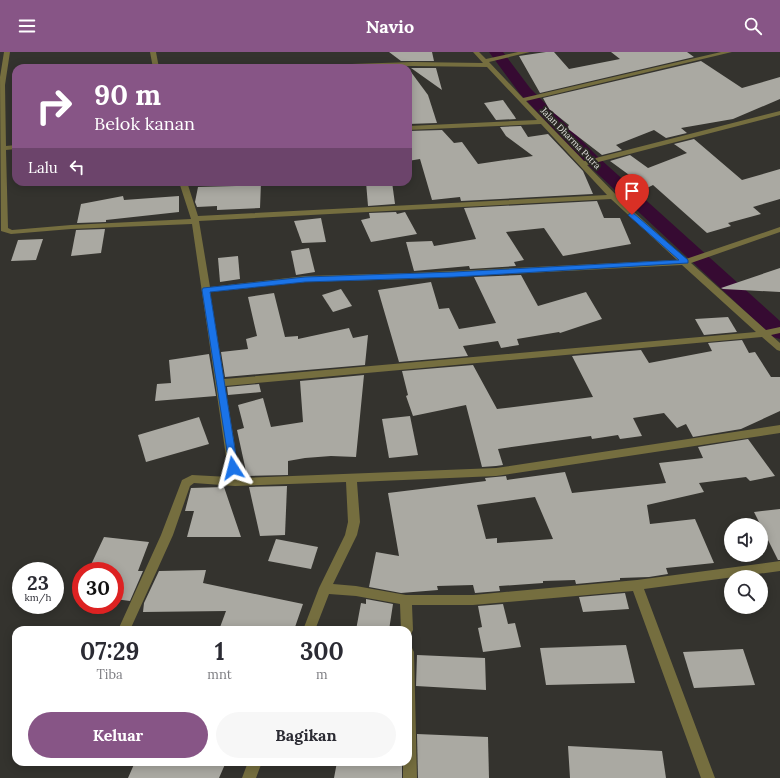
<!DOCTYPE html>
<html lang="id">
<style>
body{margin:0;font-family:Lora,serif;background:#f7f7f7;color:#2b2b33;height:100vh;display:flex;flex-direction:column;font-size:15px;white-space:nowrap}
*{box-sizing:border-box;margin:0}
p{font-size:13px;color:#7c7c81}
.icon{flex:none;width:22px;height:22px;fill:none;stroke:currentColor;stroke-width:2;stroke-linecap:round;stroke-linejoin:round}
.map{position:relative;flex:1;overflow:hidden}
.details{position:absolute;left:12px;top:574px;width:400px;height:140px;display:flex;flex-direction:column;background:#fff;border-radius:12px;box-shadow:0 2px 10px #0003}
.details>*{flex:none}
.top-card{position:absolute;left:12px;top:12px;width:400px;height:122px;border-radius:12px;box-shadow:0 2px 10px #0003;background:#875586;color:#fff;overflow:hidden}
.controls{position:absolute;left:724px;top:466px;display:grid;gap:8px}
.controls a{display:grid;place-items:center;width:44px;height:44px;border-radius:50%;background:#fff;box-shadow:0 2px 10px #0003;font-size:20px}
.speed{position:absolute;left:12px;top:510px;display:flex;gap:8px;font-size:20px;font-weight:700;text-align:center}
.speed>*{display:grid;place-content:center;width:52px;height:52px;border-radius:50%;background:#fff;box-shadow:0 2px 10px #0003;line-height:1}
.speed small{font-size:10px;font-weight:400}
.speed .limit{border:6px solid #d22;background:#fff;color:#111}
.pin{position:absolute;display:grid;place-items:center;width:34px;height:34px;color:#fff;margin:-41px -17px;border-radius:50% 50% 50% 0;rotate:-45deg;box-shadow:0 0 4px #0007}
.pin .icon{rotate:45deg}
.me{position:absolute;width:44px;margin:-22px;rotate:351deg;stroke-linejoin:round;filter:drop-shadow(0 0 3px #0008)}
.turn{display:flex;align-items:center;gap:14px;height:84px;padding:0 16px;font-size:18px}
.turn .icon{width:52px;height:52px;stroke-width:2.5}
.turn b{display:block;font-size:28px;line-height:34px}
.then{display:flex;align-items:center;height:38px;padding:0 16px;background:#0003;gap:8px;font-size:15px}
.eta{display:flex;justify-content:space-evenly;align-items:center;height:68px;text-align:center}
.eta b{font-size:24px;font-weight:700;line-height:28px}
.action{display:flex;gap:8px;margin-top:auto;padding:8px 16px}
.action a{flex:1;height:46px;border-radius:24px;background:#875586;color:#fff;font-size:16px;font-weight:700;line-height:46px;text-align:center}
.action a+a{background:#f7f7f7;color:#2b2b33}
header{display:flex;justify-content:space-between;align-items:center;height:52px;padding:0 16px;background:#875586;color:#fff;font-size:18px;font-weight:700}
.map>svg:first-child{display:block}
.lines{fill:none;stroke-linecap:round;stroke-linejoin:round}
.canal{fill:#360a32;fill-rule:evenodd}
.building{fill:#aaa9a2;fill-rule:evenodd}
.street{fill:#756e3f;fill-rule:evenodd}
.route{fill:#1a73e8;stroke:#114b97}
.labels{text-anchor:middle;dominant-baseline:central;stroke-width:4;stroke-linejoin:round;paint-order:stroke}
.far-street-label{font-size:9px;fill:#e0dfdc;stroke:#2a2924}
</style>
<header><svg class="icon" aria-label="menu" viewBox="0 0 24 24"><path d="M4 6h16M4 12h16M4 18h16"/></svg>Navio<svg class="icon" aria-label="search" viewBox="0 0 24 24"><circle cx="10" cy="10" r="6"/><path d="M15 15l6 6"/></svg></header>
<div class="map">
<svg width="780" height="726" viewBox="0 0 780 726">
<rect width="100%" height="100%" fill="#34332e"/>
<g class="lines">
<!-- canal -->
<polygon class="canal" points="489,0 503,0 530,36 598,105 780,269 780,287 773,285 586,111 520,42"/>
</g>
<!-- building -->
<g class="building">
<polygon points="389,0 432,0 434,9 401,9"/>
<polygon points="546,0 554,0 569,17 620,7 611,0 687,0 694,5 540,41 519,4"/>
<polygon points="701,9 742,36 780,25 780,47 733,67 681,76 687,81 666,86 654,78 616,93 622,98 602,103 567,76 569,73 549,57 543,46"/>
<polygon points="408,16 428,43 437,71 408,72"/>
<polygon points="410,16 436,16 442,38 411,16"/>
<polygon points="503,48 515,65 516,67 496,68 484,51"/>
<polygon points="521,74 528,85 548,82 583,119 593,142 461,149 460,145 432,148 420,107 408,109 408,79 442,78 454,91 462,90 478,112 533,104 506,84 500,75"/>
<polygon points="694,87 742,128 780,117 780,147 753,155 761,162 728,171 731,174 707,181 653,133 647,136 610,109 630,103 648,116 687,101 674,92"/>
<polygon points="236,130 261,130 260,156 217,158 217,154 197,155 195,150 198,135 236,134"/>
<polygon points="366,130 392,130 395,152 368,154"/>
<polygon points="123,144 124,148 179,144 179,160 106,168 106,170 77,171 81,152"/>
<polygon points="597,149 604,166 620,166 631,192 563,204 544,176 506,180 524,208 514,210 516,214 470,217 469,214 414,219 406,190 432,189 434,194 476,187 464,156"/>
<polygon points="396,160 397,162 405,160 417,182 371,190 361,168 370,166 369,161"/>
<polygon points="321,166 326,190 302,191 294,169"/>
<polygon points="105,177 101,201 71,204 76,178"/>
<polygon points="43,187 36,208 11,209 18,188"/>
<polygon points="309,196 315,220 296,223 291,199"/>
<polygon points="238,204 240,227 220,230 218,206"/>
<polygon points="780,216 780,240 723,237 721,236"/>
<polygon points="521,223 538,254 586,240 602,267 560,281 559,280 517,287 519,293 501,296 498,289 463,294 468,304 399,310 378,238 431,230 439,257 449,256 459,277 496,271 474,225"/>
<polygon points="341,237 352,254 333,260 322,243"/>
<polygon points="274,241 285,285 298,284 298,287 349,276 353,286 368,283 365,313 225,325 221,300 248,297 246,287 257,284 248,245"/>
<polygon points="728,265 737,280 704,283 695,267"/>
<polygon points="742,288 749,301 755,300 771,325 780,325 780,359 741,377 693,385 686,372 677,376 664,361 633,366 642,384 620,387 618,383 592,387 591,384 498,397 503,413 496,414 482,415 466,353 413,364 406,344 408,343 402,319 473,313 497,357 593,345 572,304 641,298 649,311 712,299 708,291"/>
<polygon points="209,302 216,344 155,349 157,332 171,331 169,308"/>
<polygon points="364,323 356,405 331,404 305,406 288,409 288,423 247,424 237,378 244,376 238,353 263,346 271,375 303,370 300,329"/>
<polygon points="259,332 261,340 228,343 227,335"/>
<polygon points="410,364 418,403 389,406 382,367"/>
<polygon points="199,365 209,392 146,410 138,383"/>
<path d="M748,387L775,424L750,429L746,425L699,431L704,440L647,453L650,472L695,467L714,511L666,516L668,522L649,525L620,526V528L576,532L575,528L543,529V531L499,534L500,539L475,541L473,533L437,534L438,538L401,541L369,535L376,500L399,504L388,441L486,429L485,426L506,424L507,428L565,420L572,441L666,431L659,411L703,406L698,395ZM535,445L553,487L497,491V486L486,487L477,453Z"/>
<polygon points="287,434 285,483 260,484 249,435"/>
<polygon points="224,435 241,485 187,485 194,459 185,459 191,436"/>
<polygon points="780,457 780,508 778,508 754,460"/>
<polygon points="104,485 149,490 138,519 143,519 130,549 115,547 115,519 88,519"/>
<polygon points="276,487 318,495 311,517 268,509"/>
<polygon points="206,518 203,531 303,552 294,578 219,578 226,559 143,560 144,551 159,519"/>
<polygon points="625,541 629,557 583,560 579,545"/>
<polygon points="366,547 393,552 389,578 356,578 361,551 366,552"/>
<polygon points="503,552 508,572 515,571 521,595 483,600 478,576 482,575 478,554"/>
<polygon points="626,593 635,631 546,633 540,596"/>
<polygon points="743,597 755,633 694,636 683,600"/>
<polygon points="417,603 485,606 486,638 416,634"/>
<polygon points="417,682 488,685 489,726 418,726"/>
<polygon points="568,694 662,699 666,726 570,726"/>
<polygon points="135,710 226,710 219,726 128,726"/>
<polygon points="337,710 402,710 402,726 334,726"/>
</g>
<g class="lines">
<!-- street -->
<g class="street">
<path d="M4,0H10L5,33L6,94L16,93V97L6,98L8,176L12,178L71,173L191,167L179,130H187L198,164L607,143L541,72L408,78V74L537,68L487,15L413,14L286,16L289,14L413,10L483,11L473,0H479L486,7L518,0H530L489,10L523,46L721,0H732L526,49L584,109L780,59V63L587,113L624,151L686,207L780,175V180L691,211L766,278L780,275V281L771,283L780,291V299L777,298L762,285L225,334L240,426L496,416L780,373V381L496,424L357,430L360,470L357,483L333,532L356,534L406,543H473L637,528L780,509V519L644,537L715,726H701L633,539L473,553H412L413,578L411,582L408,583V578H401L400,552L356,544L329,542L315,578H303L319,536L345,483L348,470L346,430L235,434L194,431L190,434L173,483L130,578H118L161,483L182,428L192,423L229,425L192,172L71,177L11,182L1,179L0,25ZM611,147L677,208L410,221L305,224L210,235L199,169ZM682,213L756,280L224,327L210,240L305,230L410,227Z"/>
<polygon points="150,0 156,0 159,16 153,16"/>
<polygon points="408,594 412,596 414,600 417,726 403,726 403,710 408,710"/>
<polygon points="248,710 262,710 256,726 242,726"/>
</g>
</g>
<!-- route -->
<polygon class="route" points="632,160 688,208 688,211 454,225 305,230 210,240 238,416 233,419 230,418 202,238 203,236 305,225 454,220 679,208 629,164 628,163"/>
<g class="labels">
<!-- far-street labels -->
<g class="far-street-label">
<text transform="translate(571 86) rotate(46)">Jalan Dharma Putra</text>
</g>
</g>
</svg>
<div class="controls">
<a><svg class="icon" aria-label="sound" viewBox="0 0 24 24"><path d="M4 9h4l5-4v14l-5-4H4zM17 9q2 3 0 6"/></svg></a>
<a><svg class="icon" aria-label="search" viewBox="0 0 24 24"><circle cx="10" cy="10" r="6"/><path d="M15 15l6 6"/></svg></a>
</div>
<div class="speed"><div>23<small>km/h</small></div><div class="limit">30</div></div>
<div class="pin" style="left:632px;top:163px;background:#d93025"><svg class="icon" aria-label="arrive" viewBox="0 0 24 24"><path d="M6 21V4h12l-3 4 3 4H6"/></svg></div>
<svg class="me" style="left:233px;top:416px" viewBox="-20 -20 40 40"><path d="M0-17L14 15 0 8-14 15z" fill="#1a73e8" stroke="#fff" stroke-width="4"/></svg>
<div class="top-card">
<div class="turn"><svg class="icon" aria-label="right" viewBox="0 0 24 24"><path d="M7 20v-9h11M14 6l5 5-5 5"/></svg><div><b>90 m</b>Belok kanan</div></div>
<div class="then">Lalu<svg class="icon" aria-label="left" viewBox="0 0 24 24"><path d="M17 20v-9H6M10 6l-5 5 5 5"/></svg></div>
</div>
<section class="details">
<div class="eta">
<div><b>07:29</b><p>Tiba</p></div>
<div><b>1</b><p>mnt</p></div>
<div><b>300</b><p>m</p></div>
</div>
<div class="action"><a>Keluar</a><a>Bagikan</a></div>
</section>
</div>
